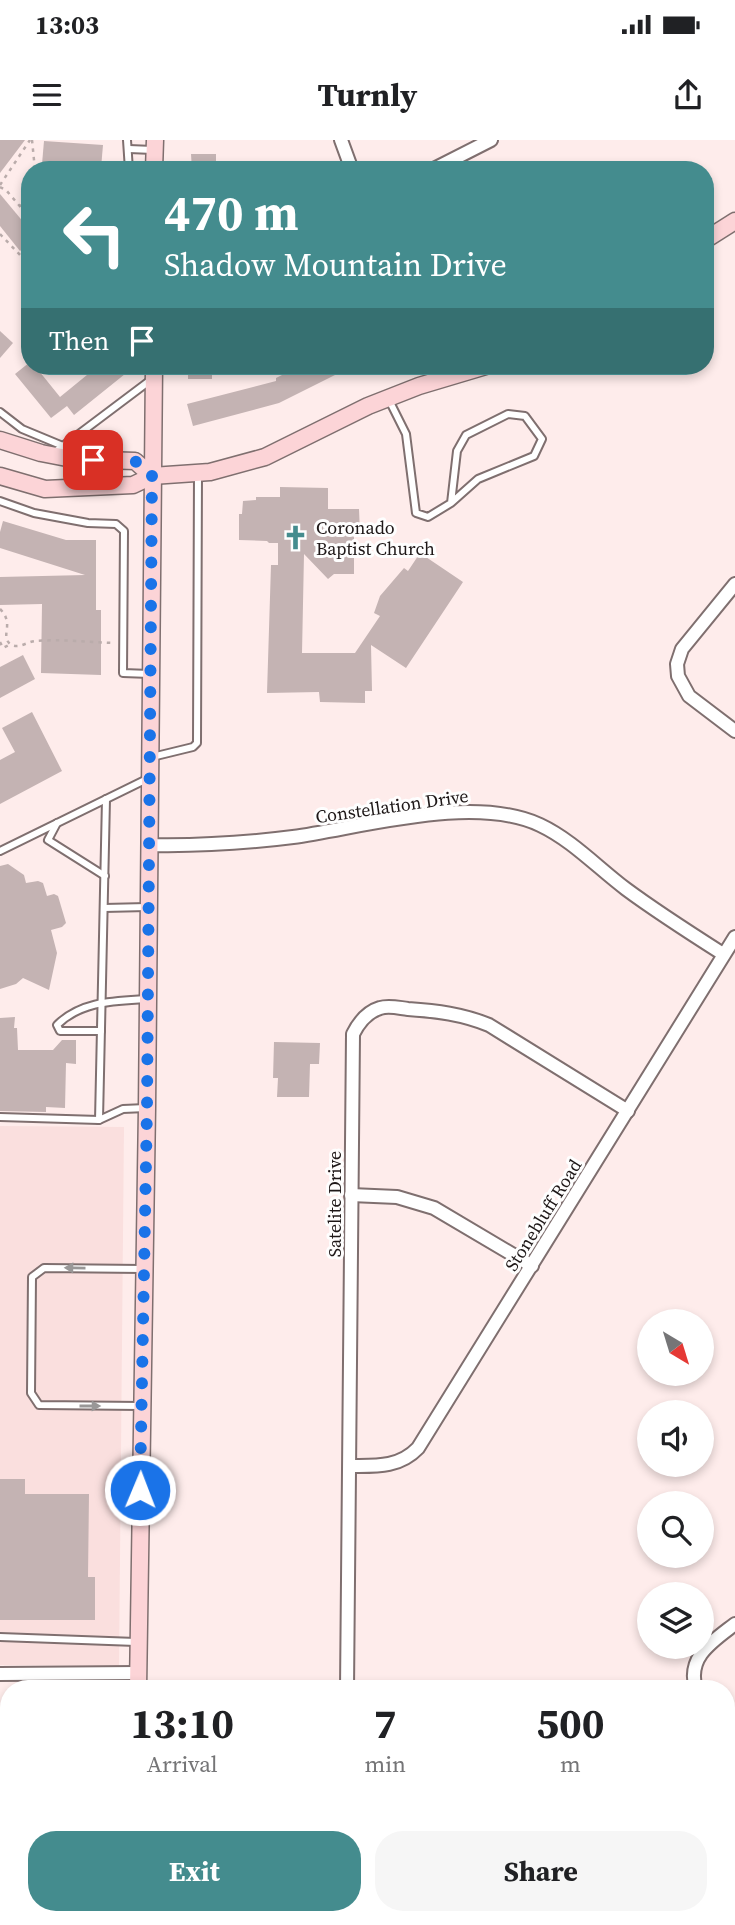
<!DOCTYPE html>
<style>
body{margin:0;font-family:"Source Serif 4",serif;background:#f6f6f6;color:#202124;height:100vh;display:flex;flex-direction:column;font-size:26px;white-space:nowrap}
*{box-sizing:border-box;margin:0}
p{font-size:23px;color:#757577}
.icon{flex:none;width:38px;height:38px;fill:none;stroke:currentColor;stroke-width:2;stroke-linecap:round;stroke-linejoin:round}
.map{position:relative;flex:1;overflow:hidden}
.sheet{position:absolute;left:0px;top:1540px;width:735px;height:245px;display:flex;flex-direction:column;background:#fff;border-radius:28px 28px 0 0;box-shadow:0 4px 10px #0003}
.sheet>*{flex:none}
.top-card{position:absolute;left:21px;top:21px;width:693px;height:214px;border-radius:28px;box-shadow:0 4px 10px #0003;background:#448c8e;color:#fff;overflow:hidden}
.needle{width:46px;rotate:142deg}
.tools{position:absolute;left:637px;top:1169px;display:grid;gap:14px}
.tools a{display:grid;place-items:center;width:77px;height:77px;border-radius:50%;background:#fff;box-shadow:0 4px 10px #0003;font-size:35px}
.pin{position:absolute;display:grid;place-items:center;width:60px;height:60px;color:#fff;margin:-30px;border-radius:14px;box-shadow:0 4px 10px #0006}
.me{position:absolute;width:77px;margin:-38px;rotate:1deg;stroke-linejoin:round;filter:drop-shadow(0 0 5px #0008)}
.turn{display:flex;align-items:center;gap:24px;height:147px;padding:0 28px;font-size:32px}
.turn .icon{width:91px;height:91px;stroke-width:2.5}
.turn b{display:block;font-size:49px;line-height:60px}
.then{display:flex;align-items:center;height:66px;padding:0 28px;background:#0003;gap:14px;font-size:26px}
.eta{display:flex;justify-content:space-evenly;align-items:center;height:119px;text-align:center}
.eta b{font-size:42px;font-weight:700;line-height:49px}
.cta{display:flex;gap:14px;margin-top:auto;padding:14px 28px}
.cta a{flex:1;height:80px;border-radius:28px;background:#448c8e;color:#fff;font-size:28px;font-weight:700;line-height:80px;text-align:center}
.cta a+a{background:#f6f6f6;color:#202124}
.status{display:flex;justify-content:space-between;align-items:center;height:49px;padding:0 35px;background:#fff;direction:ltr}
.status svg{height:19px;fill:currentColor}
header{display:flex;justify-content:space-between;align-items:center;height:91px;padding:0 28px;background:#fff;font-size:32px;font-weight:700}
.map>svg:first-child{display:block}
.built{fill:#fadfde}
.building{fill:#c4b3b3}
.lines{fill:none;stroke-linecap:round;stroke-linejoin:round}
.lane-casing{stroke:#7f6f6f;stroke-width:10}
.street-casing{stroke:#7f6f6f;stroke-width:16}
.secondary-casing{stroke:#7f6f6f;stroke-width:19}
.path{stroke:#baacab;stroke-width:2.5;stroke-dasharray:3.5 5;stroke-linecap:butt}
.lane{stroke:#fff;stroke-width:6}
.street{stroke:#fff;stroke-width:12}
.secondary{stroke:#fcd4d7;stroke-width:16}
.oneway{fill:#999797}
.route{stroke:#1a73e8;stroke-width:12;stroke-dasharray:0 21.6}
.labels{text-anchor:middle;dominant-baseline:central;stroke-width:6;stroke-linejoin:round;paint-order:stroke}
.poi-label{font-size:18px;fill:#1d1717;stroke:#fefefe;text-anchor:start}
.street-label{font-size:18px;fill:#1d1717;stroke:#fefefe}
</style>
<div class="status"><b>13:03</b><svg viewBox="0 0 49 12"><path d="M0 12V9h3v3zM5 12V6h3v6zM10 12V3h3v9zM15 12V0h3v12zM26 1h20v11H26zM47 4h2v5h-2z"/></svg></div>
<header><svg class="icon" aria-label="menu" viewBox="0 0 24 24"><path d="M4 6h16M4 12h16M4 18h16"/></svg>Turnly<svg class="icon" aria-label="share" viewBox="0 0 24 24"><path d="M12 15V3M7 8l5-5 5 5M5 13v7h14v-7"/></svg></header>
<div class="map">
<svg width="735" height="1785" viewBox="0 0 735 1785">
<rect width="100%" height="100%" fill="#feeceb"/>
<!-- built -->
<polygon class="built" points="0,986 124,987 119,1526 0,1525"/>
<!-- building -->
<g class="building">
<polygon points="0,0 25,0 0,33"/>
<polygon points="44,1 103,5 101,28 42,24"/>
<polygon points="191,14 216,14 216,30 192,30"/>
<polygon points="0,54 30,90 30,103 20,111 0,86"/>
<polygon points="0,191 13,203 0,218"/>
<polygon points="30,222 30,226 35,226 60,257 98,226 118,226 125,234 74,275 67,266 51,278 15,234"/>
<rect x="188" y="226" width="24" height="13"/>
<polygon points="300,226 353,226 279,263 193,286 187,264 276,241 276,238"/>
<polygon points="280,347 328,348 328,369 359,369 360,393 354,393 354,434 334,434 328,439 304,414 302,513 355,513 380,476 374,473 380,456 404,428 408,431 420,413 463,442 406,528 371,505 372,551 365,551 365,563 320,562 319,552 267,553 271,425 278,425 278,403 269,403 267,401 239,400 239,374 242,374 243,361 256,360 256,357 280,357"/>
<polygon points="3,381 66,400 96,400 96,470 101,470 101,535 41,533 42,464 0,465 0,437 85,435 0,408 0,392"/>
<polygon points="23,515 35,539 0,558 0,527"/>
<polygon points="32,572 62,631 0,664 0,620 15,612 2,588"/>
<polygon points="8,724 24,735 26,743 38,741 43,743 47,756 54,754 58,756 66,783 62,787 51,790 57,813 49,850 23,838 16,844 0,849 0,726"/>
<polygon points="15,877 14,888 17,888 18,910 53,910 62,900 76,900 76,924 66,923 65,968 46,967 46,972 0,971 0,878"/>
<polygon points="274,902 320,903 319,924 310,924 309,957 277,957 278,938 273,938"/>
<polygon points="0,1339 25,1339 25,1354 89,1354 88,1437 95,1437 95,1480 0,1480"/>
</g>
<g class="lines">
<defs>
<g id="lane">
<polyline points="127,0 129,30"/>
<polyline points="129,9 153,10"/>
<polyline points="389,260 406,294 416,373 428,377 451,363 478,339 534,316 542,299 525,276 508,274 466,295 457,311 451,363"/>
<polyline points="0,272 22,289 63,306"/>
<polyline points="55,312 152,239"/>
<polyline points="0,361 34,373 88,383 116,384 124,391 123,533 150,534"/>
<polyline points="152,617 193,607 197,603 198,333"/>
<polyline points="57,683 48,700 105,736"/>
<polyline points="0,711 149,638"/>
<polyline points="104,768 147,767"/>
<path d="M101,891H60L57,885C81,861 114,861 146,859"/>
<polyline points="0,977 99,980 123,969 146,968"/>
<polyline points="99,980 106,659"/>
<polyline points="141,1266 39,1265 31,1253 32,1137 44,1128 143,1129"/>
<polyline points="0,1497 136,1502"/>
<polyline points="271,1776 280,1785"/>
<polyline points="314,1776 322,1785"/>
</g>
<g id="street">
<polyline points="341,0 352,30"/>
<polyline points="432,30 491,0"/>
<polyline points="735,444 682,509 677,524 678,536 689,556 735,591"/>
<path d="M149,705C197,706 246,703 293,697C364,687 474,654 540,685C572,700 598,728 626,749C657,772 690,793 723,814"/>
<polyline points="351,1055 397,1057 434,1068 532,1126"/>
<path d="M350,1326C375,1326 399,1328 418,1308L735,797"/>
<polyline points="0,1534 138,1533"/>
<path d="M347,1549L353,894C359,882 367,872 380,868C389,865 399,868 408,869C437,871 462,874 489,885L628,971"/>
<path d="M696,1549C686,1517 713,1501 735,1484"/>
<polyline points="726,1591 735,1602"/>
<polyline points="0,1775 17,1785"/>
</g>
<g id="secondary">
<polyline points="154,30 155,0"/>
<polyline points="705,100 735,81"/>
<polyline points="0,300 41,313 72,319 135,321 152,336"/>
<polyline points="0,336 45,349 133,345 152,336 210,332 265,317 368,266 419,246 486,226"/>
<polyline points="138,1549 147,968 154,226"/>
<polyline points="626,1776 633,1785"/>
<polyline points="30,1785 35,1776"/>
</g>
</defs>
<!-- lane casing -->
<use href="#lane" class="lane-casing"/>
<!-- street casing -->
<use href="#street" class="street-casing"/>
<!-- secondary casing -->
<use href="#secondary" class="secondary-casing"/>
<!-- path -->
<g class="path">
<polyline points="32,0 35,30"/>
<polyline points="0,45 30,0"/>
<polyline points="0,47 6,50 30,78"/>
<polyline points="20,66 30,62"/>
<polyline points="0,94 21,116 30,111"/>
<path d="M0,469C15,484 0,495 10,504C18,510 28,501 36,501C61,499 88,502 114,503"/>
<polyline points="0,502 3,508 9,505"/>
</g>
<!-- lane -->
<use href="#lane" class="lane"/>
<!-- street -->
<use href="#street" class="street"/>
<!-- secondary -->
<use href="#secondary" class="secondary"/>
</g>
<!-- one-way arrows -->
<defs><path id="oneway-solid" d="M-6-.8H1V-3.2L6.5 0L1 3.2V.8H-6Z" transform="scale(1.75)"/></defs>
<g class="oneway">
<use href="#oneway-solid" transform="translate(75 1128) rotate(-179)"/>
<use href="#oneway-solid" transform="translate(90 1266)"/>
</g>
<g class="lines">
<!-- route -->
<polyline class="route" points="93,320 135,321 152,336 147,968 140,1350"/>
</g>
<!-- icons -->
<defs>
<symbol id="church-bare" viewBox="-9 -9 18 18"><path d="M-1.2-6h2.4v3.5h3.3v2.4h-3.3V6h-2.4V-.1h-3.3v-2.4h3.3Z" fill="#448c8e" stroke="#fefefe" stroke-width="2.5" paint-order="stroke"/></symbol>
</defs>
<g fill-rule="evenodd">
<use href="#church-bare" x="278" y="380" width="35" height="35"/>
</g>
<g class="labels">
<!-- poi labels -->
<g class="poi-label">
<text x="316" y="387">Coronado<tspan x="316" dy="21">Baptist Church</tspan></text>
</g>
<!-- street labels -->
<g class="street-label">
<text transform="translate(392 666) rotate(-8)">Constellation Drive</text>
<text transform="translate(334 1064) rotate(-90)">Satelite Drive</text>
<text transform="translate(543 1075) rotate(-58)">Stonebluff Road</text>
</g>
</g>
</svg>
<div class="tools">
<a><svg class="needle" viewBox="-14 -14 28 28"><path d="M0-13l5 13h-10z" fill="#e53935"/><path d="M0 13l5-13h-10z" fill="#757577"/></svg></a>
<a><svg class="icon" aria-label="sound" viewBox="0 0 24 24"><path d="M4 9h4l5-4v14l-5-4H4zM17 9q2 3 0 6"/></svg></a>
<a><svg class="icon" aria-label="search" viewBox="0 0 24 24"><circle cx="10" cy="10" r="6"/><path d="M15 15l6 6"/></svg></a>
<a><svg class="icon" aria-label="layers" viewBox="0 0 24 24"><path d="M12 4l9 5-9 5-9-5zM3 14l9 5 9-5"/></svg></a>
</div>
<div class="pin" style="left:93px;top:320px;background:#d93025"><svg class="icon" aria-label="arrive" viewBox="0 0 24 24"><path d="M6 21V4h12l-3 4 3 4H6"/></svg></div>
<svg class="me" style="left:140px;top:1350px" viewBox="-20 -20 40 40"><circle r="17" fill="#1a73e8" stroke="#fff" stroke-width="3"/><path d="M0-11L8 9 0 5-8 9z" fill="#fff"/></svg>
<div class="top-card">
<div class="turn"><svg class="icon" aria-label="left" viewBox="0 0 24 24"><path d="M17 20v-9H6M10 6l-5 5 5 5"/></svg><div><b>470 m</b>Shadow Mountain Drive</div></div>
<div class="then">Then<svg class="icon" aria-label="arrive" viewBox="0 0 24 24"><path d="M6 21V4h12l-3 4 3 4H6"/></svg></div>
</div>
<section class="sheet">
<div class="eta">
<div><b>13:10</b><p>Arrival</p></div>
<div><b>7</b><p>min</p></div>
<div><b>500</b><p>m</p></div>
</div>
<div class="cta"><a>Exit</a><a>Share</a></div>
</section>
</div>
